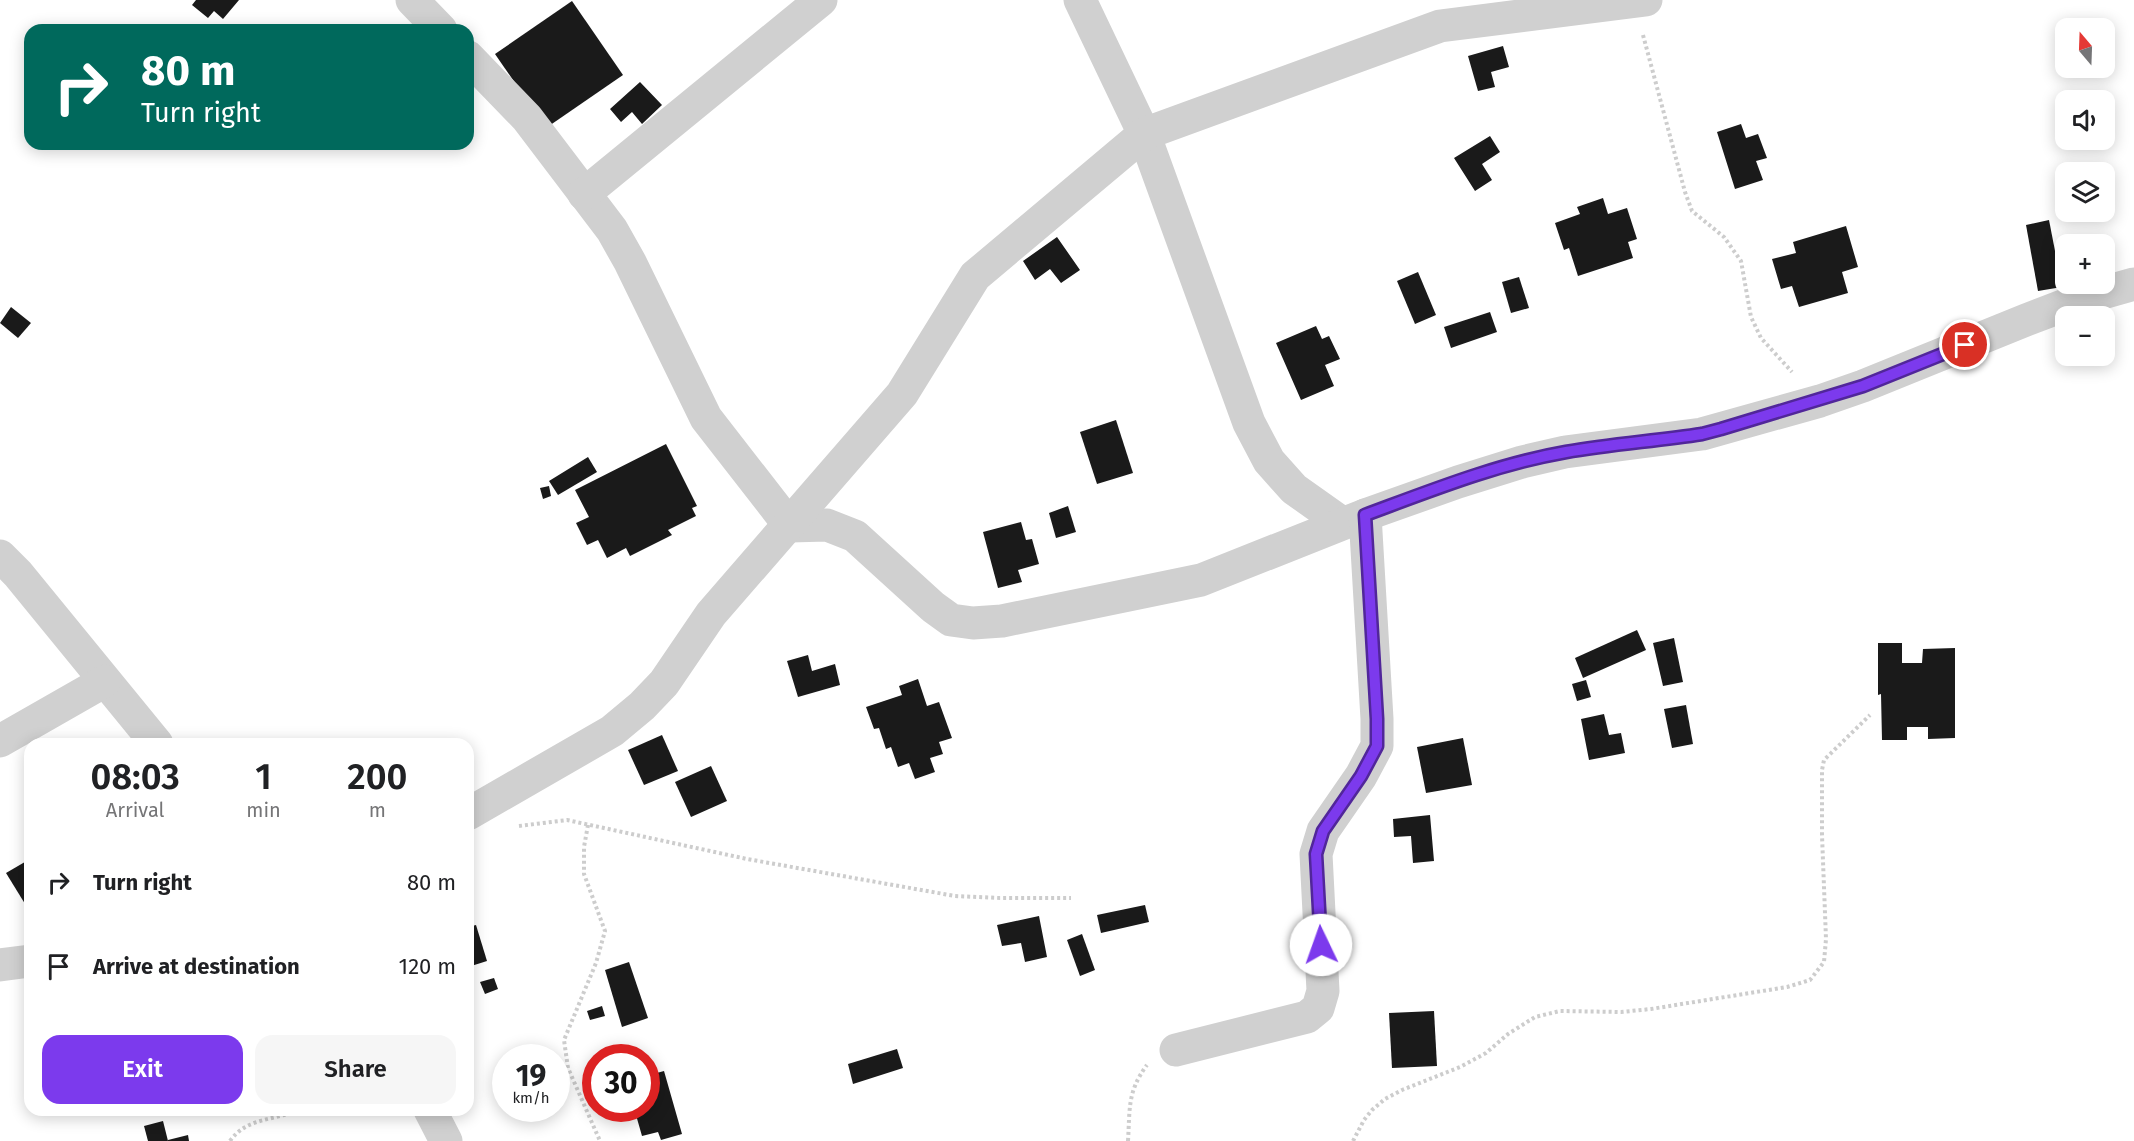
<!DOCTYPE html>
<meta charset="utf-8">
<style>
body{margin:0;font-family:"Fira Sans",sans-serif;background:#f6f6f6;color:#202124;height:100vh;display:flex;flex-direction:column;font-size:22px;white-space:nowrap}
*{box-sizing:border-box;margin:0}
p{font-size:20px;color:#757577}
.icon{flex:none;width:33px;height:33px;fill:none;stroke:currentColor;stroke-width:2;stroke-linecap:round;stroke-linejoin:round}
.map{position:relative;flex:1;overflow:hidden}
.side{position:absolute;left:24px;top:738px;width:450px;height:378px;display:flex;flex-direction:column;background:#fff;border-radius:18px;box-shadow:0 3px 15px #0003}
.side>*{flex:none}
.guide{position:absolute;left:24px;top:24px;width:450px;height:126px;border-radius:18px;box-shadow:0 3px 15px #0003;background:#00695c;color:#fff;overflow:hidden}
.needle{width:39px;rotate:341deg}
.buttons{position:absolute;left:2055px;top:18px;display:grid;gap:12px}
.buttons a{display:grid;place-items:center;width:60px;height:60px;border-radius:12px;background:#fff;box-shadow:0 3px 15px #0003;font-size:30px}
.speed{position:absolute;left:492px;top:1044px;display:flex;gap:12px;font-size:30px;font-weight:700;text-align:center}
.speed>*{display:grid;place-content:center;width:78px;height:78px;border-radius:50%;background:#fff;box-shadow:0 3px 15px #0003;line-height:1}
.speed small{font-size:15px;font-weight:400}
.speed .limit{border:9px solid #d22;background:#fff;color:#111}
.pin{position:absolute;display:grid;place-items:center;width:51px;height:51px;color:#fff;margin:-26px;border:3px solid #fff;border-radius:50%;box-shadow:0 2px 6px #0007}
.me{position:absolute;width:66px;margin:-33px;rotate:357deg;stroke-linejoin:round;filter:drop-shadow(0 0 4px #0008)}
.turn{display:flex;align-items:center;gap:21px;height:126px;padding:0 18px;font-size:27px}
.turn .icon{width:78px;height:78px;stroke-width:2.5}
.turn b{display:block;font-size:42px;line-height:51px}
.eta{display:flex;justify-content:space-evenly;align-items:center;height:102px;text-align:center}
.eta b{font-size:36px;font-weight:600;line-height:42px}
.primary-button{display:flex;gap:12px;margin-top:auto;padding:12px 18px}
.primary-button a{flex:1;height:69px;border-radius:18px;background:#7c3aed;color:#fff;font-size:24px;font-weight:600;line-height:69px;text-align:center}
.primary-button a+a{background:#f6f6f6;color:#202124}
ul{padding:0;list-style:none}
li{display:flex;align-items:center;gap:18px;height:84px;padding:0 18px}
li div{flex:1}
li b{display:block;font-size:22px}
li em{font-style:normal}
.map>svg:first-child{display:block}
.building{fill:#1a1a1a}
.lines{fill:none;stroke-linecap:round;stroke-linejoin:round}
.path{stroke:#cdcdcd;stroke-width:4;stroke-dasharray:3 3;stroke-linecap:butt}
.minor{stroke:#d0d0d0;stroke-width:33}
.route-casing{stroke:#51269a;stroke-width:15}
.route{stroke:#7c3aed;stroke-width:10}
</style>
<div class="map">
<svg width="2134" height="1141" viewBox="0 0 2134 1141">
<rect width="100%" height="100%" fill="#fff"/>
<!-- building -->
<g class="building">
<polygon points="196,0 239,0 223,19 214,11 208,18 192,5"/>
<polygon points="572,1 623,75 546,128 495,54"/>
<polygon points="1503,46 1509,67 1491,72 1495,87 1478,91 1468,56"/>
<polygon points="640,82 662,105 642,124 632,112 621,122 610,109"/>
<polygon points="1741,124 1746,138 1758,134 1767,158 1756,161 1763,180 1735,189 1717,132"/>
<polygon points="1490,136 1500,152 1482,164 1492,180 1475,191 1454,158"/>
<polygon points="1603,198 1608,214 1627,208 1637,239 1628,242 1633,258 1578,276 1569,248 1564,250 1555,223 1580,214 1577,207"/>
<polygon points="2049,220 2062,287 2038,291 2026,225"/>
<polygon points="1846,226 1858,267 1842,272 1848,293 1799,307 1792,286 1781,289 1772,259 1796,253 1793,242"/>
<polygon points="1057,237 1080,270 1061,283 1050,269 1035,280 1023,261"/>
<polygon points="1418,272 1436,315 1415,324 1397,281"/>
<polygon points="1519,277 1529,308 1511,313 1502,282"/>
<polygon points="11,307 31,323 18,338 0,323"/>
<polygon points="1490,312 1497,332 1451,348 1444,327"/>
<polygon points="1316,326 1322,339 1329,336 1340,359 1325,365 1334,386 1301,400 1276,343"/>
<polygon points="1116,420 1133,473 1097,484 1080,432"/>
<polygon points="666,444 697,506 692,508 696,516 668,530 672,535 630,556 626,548 607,558 598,540 587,545 576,523 589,517 575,490"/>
<polygon points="588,457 597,472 558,495 549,481"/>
<polygon points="549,486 551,496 543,499 540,488"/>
<polygon points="1068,506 1076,532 1056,538 1049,513"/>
<polygon points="1021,522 1026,540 1032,539 1039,564 1018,570 1022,582 998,588 983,532"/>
<polygon points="1637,630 1646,650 1583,678 1575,658"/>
<polygon points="1674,638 1683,682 1663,686 1653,643"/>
<polygon points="1878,643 1902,643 1902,663 1922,663 1923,649 1955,648 1955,738 1928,739 1928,727 1907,727 1907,740 1882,740 1881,694 1878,695"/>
<polygon points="808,655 812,671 835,664 840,685 798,697 787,661"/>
<polygon points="918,679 927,706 939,702 952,738 939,742 943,754 930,758 935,772 915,779 909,763 898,767 891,747 886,749 879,728 874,729 866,707 902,695 899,686"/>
<polygon points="1586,680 1591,697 1577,701 1572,684"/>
<polygon points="1686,705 1693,744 1672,748 1664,709"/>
<polygon points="1604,714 1609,735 1621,733 1625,753 1589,760 1581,719"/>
<polygon points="662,735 678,771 644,785 628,750"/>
<polygon points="1463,738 1472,785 1426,793 1417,747"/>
<polygon points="711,766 727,801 691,817 675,782"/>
<polygon points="1430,815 1434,861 1413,863 1411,836 1394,837 1393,819"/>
<polygon points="30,859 30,912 6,873"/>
<polygon points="1145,905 1149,922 1101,933 1097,915"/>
<polygon points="1039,916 1047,957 1025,962 1021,943 1002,946 997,925"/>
<polygon points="476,925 487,961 468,967 468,927"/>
<polygon points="1082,934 1095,970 1080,976 1067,940"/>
<polygon points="629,962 648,1018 622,1027 605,970"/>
<polygon points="494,978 498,989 485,994 480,982"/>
<polygon points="602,1006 605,1016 590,1020 587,1011"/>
<polygon points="1434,1011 1437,1066 1392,1068 1389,1013"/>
<polygon points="897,1049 903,1068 853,1084 848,1064"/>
<polygon points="664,1071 682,1134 661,1140 658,1132 642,1136 634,1108 646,1108 646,1076"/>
<polygon points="192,1110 207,1110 194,1115"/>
<polygon points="163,1121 168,1141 148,1141 144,1126"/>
<polygon points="188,1135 189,1141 168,1141 168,1140"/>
</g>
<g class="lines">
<!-- path -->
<g class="path">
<polyline points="1643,35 1685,192 1692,211 1724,237 1741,261 1751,317 1761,338 1792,372"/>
<polyline points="588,825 584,847 584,874 605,931 596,963 564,1040 568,1068 600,1141"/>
<polyline points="519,826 567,820 747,859 955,896 1000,898 1071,898"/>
<path d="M230,1141C247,1117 274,1121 298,1110"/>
<path d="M1128,1141C1130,1109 1127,1092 1147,1065"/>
<polyline points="1353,1141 1364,1120 1372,1110 1385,1099 1402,1090 1460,1067 1486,1053 1508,1034 1535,1017 1560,1011 1621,1012 1651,1009 1787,987 1810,980 1824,962 1826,939 1822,835 1822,770 1824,760 1870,715"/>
</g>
<!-- minor -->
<g class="minor">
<polyline points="412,0 441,30"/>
<polyline points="1080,0 1144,134 1249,423 1269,461 1294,489 1342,523"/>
<polyline points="468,57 527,118 612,230 630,262 706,418 790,526 827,525 855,536 933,607 951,620 973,623 1002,621 1201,580 1365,515 1458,482 1522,462 1565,452 1702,434 1820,401 1863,386 2026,320 2081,299 2134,284"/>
<polyline points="584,194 821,0"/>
<polyline points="0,556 18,574 157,744"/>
<polyline points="0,741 105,681"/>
<polyline points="468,814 612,731 642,706 664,683 711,614 902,394 975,276 1144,134 1440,26 1646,0"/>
<polyline points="0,965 30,961"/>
<polyline points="1176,1050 1307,1017 1318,1008 1323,991 1316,854 1323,831 1361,776 1377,746 1377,719 1365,515"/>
<polyline points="430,1110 446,1141"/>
</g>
</g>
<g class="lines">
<defs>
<path id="route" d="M1321,945L1316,854L1323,831L1361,776L1377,746V719L1365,515C1430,491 1497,464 1566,452C1611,444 1657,441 1702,434L1721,429L1863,386L1965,345"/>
</defs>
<!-- route casing -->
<use href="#route" class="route-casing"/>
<!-- route -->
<use href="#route" class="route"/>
</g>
</svg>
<div class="buttons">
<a><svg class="needle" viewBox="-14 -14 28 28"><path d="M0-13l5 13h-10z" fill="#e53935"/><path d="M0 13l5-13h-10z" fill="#757577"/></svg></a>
<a><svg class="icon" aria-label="sound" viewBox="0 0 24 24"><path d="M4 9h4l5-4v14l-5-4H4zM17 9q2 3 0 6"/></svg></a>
<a><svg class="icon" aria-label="layers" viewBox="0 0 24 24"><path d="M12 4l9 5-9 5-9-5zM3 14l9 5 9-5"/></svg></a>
<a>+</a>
<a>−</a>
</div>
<div class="speed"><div>19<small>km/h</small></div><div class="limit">30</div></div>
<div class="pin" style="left:1965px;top:345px;background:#d93025"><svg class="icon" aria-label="arrive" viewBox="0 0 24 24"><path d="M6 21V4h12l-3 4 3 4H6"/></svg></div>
<svg class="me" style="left:1321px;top:945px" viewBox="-20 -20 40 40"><circle r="19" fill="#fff"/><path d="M0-13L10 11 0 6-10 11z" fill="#7c3aed"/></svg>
<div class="guide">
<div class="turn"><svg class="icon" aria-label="right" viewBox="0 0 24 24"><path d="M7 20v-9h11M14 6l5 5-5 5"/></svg><div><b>80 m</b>Turn right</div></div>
</div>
<section class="side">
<div class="eta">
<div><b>08:03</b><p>Arrival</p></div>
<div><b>1</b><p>min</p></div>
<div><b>200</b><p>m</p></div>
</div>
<ul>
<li><svg class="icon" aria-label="right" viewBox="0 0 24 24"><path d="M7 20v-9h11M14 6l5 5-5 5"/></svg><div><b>Turn right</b></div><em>80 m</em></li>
<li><svg class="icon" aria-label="arrive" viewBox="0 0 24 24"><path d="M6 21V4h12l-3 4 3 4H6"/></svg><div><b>Arrive at destination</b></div><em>120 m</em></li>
</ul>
<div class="primary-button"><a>Exit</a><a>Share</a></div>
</section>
</div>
